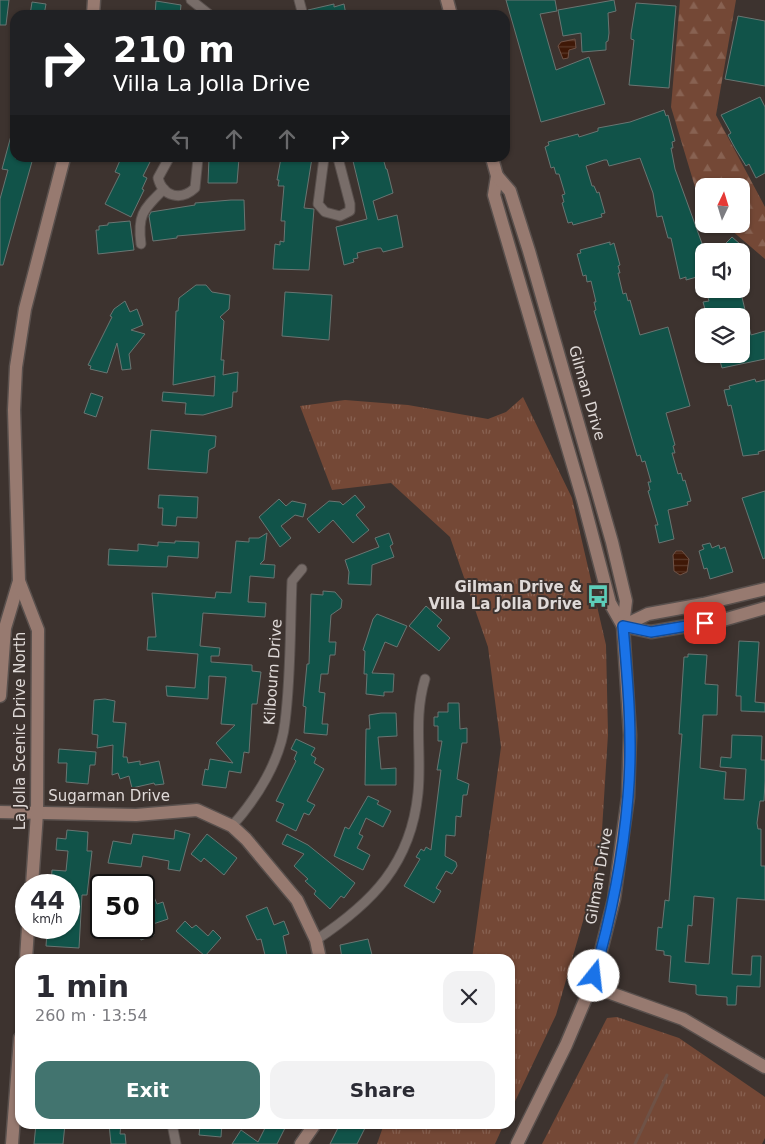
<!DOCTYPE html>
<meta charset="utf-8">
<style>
body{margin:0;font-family:"DejaVu Sans",sans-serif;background:#f2f2f3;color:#2b2b33;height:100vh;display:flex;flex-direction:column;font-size:19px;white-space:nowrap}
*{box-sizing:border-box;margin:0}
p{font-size:16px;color:#7c7c81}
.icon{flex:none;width:28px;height:28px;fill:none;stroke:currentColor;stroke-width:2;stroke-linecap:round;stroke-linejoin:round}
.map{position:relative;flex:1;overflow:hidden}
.side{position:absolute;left:15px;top:954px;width:500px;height:175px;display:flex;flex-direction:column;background:#fff;border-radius:15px;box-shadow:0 1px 4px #0004}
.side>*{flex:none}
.top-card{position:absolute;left:10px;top:10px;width:500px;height:152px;border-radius:15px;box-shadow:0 1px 4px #0004;background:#202124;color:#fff;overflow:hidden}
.needle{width:32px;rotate:4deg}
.fabs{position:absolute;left:695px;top:178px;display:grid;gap:10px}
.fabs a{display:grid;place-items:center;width:55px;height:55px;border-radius:10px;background:#fff;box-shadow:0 1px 4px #0004;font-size:25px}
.speed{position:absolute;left:15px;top:874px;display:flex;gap:10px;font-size:25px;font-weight:700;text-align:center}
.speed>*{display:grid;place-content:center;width:65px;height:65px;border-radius:50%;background:#fff;box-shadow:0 1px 4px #0004;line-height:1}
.speed small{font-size:12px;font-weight:400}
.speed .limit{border:2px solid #111;border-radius:8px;background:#fff;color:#111}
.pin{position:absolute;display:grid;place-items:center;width:42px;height:42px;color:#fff;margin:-21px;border-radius:10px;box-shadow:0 2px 8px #0006}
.me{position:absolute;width:55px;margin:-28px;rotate:16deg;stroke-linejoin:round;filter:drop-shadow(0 0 4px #0008)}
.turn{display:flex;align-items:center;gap:18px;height:105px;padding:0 20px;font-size:22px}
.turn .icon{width:65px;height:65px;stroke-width:2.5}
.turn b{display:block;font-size:35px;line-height:42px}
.lanes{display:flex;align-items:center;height:48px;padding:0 20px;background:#0003;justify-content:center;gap:25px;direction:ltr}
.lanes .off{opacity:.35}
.round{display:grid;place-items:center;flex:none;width:52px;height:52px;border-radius:15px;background:#f2f2f3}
.head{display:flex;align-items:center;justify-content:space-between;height:85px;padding:0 20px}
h1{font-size:30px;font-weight:700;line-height:38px}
.cta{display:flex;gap:10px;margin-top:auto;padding:10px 20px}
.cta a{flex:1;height:58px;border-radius:15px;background:#42746f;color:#fff;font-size:20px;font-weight:700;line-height:58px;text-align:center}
.cta a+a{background:#f2f2f3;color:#2b2b33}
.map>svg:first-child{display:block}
.grass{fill:url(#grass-tufts)}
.forest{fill:url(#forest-firs)}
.water{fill:url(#water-rules);stroke:#6f5246}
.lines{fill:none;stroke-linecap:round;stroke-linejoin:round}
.stream{stroke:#6f5246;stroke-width:3}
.building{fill:#115349;stroke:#697572;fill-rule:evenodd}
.street-casing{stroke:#59504d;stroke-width:11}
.secondary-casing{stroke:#59504d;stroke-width:15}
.street{stroke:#786d69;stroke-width:9}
.secondary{stroke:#977a70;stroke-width:12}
.route-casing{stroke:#114b97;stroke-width:12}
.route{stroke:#1a73e8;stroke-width:9}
.labels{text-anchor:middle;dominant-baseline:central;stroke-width:4;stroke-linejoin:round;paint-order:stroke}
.street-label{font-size:15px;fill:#e0dad8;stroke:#3d332f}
.poi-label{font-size:15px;font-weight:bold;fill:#e0dad8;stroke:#3d332f;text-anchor:end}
</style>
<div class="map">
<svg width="765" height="1144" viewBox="0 0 765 1144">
<defs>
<pattern id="grass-tufts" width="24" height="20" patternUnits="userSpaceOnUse" patternTransform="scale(1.25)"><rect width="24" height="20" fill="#744836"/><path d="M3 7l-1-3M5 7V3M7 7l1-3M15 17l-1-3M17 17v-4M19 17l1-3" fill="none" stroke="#886252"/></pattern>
<pattern id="forest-firs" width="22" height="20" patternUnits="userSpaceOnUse" patternTransform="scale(1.25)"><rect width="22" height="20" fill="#744836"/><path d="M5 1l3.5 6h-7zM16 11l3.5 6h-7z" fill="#886252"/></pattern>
<pattern id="water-rules" width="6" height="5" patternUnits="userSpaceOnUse" patternTransform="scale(1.25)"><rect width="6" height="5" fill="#3f1807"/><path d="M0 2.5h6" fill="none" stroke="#5a392a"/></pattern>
</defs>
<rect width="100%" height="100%" fill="#3d332f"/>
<!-- grass -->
<g class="grass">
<polygon points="523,397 572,498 606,645 608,734 600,862 556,1015 510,1112 510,959 472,959 501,747 488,647 450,537 391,483 332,490 300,406 345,400 408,405 488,419 506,412"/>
<polygon points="617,1017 679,1038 765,1097 765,1138 762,1144 542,1144 607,1018"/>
<polygon points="384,1124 504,1124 495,1144 377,1144"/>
</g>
<!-- forest -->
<polygon class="forest" points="680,0 736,0 716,115 765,207 765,259 724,224 741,224 741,186 704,186 704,198 695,187 671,107"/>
<!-- water -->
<g class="water">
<polygon points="575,39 576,48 569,50 568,58 563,59 558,46 561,42"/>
<polygon points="676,551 682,551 689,559 687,572 680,575 674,571 673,555"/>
</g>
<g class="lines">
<!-- stream -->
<polyline class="stream" points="635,1144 667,1075"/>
</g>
<!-- building -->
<g class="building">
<polygon points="0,0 9,0 6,25 0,25"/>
<polygon points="506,0 555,0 557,11 540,14 556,70 589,57 605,104 541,122"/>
<polygon points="614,0 616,11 608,13 609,33 608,41 606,42 606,50 582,52 581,33 563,36 558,10"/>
<polygon points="156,1 181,5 180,15 155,15"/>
<polygon points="32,2 46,4 44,15 30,15"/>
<polygon points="636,3 676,6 669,88 629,85 634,40 631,39 631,34"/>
<polygon points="334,4 334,7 344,4 346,15 309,15 308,10"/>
<polygon points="738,16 765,21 765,86 725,79"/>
<polygon points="760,97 765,107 765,173 756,178 749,164 746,166 735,148 728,135 731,133 721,115"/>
<polygon points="664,110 666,116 668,115 675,141 672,142 673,148 671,148 675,169 704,249 704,275 686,280 686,277 680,279 671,238 668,238 662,216 657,217 653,193 640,158 609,166 607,160 604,160 586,166 592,186 594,186 597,193 599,192 605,213 601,214 602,217 573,225 572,222 568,223 562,203 564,202 562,195 565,194 559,174 556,174 554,167 551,168 545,147 549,145 548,142 578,134 579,137 598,131 598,128 630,122"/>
<polygon points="12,132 15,133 15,158 33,158 3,265 0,265 0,199 8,170 2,169"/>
<polygon points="121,158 152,158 143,176 147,178 142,189 144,190 131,217 105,204 120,174 115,172"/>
<polygon points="209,158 239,158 237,183 208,183"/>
<polygon points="281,158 312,158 304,208 314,209 309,270 273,269 275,244 280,245 280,241 284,242 285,221 281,221 284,186 278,186 279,180 277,180"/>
<polygon points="368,158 383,158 386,169 387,169 393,193 373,201 378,220 397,215 403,247 383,252 381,248 377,248 357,253 358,258 353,259 354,262 344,265 336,227 367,219 353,161"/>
<polygon points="231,200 244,200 245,230 177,236 177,238 153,241 149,216 151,212 195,205 195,203"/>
<polygon points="130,221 134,250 98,254 96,230 99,230 99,226 108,225 108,223"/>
<polygon points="732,237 748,251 718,251"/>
<polygon points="610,242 610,245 614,243 620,265 618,266 620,273 618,273 623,294 626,293 628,301 630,300 640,335 668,327 690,406 666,413 675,445 673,446 675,453 672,453 678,474 681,473 683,481 685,480 691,501 687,502 688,505 668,510 674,539 659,543 655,525 658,525 648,491 650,490 648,482 651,482 645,461 642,462 640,455 637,456 594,311 596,310 594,302 596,302 591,281 587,282 586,275 583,276 577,254 581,253 580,250"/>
<polygon points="196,285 206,285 212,292 230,295 229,309 220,317 224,321 221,360 224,360 223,375 238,372 237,392 233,392 232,407 203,415 185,414 186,403 162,401 163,392 214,396 215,376 173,385 176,311 178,311 179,298"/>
<polygon points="734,291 735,294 741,293 751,335 765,331 765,359 722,368 718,354 741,354 741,316 707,316 703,302 709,301 708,298"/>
<polygon points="285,292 332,295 329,340 282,336"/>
<polygon points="125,301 130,312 137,309 143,325 131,330 145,334 129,354 131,369 122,370 117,343 107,373 90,369 91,366 88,365 112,317 110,316 114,309"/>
<polygon points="755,379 756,382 765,380 765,450 758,452 759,454 743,456 731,405 728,406 724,390 730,389 729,386"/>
<polygon points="91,393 103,397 96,417 84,413"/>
<polygon points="151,430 216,436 215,447 209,450 207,473 148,469"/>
<polygon points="765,491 765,558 763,559 742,498"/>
<polygon points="159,495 198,497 197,518 177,517 176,526 162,525 163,508 158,508"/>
<polygon points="355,495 365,507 356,515 369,530 353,543 333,520 319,533 307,519 329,501 340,502 343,505"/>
<polygon points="279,499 286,506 292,501 306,504 303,517 295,515 281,526 291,538 280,547 259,517"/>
<polygon points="267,533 264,560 260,564 275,565 274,578 250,576 248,602 266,603 265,617 203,613 200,646 220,648 219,656 211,656 211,662 252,665 252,671 261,672 257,704 252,704 249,753 244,752 241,773 229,771 226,788 202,785 205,769 208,770 210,759 233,763 216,743 235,725 221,724 226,677 209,676 208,699 167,696 166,686 195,688 198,654 147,650 148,637 156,637 152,593 215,598 216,592 231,593 236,541 249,542 249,538 259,538"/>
<polygon points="389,533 393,544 390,546 394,557 372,565 371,585 348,584 349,572 345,560 379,547 375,538"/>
<polygon points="175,541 199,542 198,558 168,556 167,567 108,565 109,549 138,551 138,544 158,546 158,542 175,543"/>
<polygon points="710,543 712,548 719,545 720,549 725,547 733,572 710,579 707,568 704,569 699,551 704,549 702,545"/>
<polygon points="323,591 335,592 342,600 341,608 331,615 329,642 336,642 335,655 330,655 328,674 321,674 319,692 325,693 322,724 328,724 327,735 304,733 306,707 303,706 307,664 309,664 311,594 323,595"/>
<polygon points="426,606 442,620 437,626 450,638 439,651 409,626"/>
<polygon points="377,614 407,626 397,647 385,642 372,673 394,674 393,692 384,692 384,696 366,694 367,674 364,674 365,651 363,650 373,619"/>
<polygon points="739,641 759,642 755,702 765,703 765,712 741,711 741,696 736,696"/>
<path d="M688,654L707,655L705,684L718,685L717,715H703L700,768L726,772L724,799L744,800L746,769L720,767L721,757L731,758L732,735L762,736L761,760H765V781L764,801H760L757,823L758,829H761V866H765V900L737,898L732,974L751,975L752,956H761L760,987L737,986L736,1005H727V997L698,995L696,994V985L669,982L671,956L664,955V951L656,950L658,927L662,928L665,900L669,901L682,734H679L684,657H688ZM694,896L714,898L709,964L685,962L688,925L692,926Z"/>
<polygon points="105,699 115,701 113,722 126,723 123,757 127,757 128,763 140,761 140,765 159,761 164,784 155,785 154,783 132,788 129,776 120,779 118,773 112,775 113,745 97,748 98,735 92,734 94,700"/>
<polygon points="448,703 459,703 460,729 467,728 467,743 462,743 457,779 469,784 467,795 463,795 461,817 456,816 455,836 446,835 445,856 456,862 457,866 452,874 446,871 436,888 441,891 434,903 404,886 420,859 416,857 421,849 424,851 426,847 431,850 441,770 437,770 442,741 438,741 438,726 434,726 434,717 438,717 438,712 448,712"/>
<polygon points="381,713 396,713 397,736 378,737 381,769 396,768 396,785 365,785 366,729 370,729 369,715"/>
<polygon points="296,739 315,748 311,755 316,758 314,763 324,769 307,801 315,805 309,815 304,813 296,831 276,821 284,804 276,801 296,761 294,759 297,752 291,749"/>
<polygon points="59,749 96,752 95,765 90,765 88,784 66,782 67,763 58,763"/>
<polygon points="368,796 379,801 377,804 391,811 383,827 366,818 359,834 363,836 357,848 370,855 363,870 334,856 345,827 349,829"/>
<polygon points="67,830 88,832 87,851 92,851 87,895 82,895 79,948 46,946 47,932 60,933 63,928 69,928 69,885 51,884 52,870 66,871 68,851 56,850 57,838 66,839"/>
<polygon points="175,830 190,834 180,871 168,869 169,861 143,856 141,867 108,863 113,841 131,844 133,834 174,839"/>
<polygon points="207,834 237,858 224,875 204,858 201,862 191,854"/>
<polygon points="287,834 308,845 355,883 344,898 341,896 330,909 314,894 316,891 305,881 308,879 294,866 304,854 282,844"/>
<polygon points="154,897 157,904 163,902 168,919 150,925 154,935 141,940 137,928 144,928 144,900"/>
<polygon points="267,907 274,925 284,921 289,934 283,936 287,955 282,956 283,959 266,959 261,939 257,940 246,916"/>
<polygon points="185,921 192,928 196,925 208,936 213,930 221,938 205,956 176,931"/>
<polygon points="368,939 373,959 342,959 340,945"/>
<polygon points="36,1124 65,1124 63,1144 34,1144"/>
<polygon points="109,1124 121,1124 120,1134 125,1134 126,1144 111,1144"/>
<polygon points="205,1124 222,1124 221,1137 199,1135 200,1126 205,1126"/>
<polygon points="267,1124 287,1124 277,1144 232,1144 241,1130 258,1142"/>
<polygon points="340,1124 360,1124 366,1126 357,1144 330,1144"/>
</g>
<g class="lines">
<defs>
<g id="street">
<polyline points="191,0 210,15"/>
<polyline points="299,0 303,15"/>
<path d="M169,158L158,178C163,197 181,201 195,188L198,158"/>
<polyline points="324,158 318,204 325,212 340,216 350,211 350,204 338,158"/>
<path d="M141,244C137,214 144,209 164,189"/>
<path d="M232,826C257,798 281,760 285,722C291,676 290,627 292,581L302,569"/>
<path d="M316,940C372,903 411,864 418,793C422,753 413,719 425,679"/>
<polyline points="172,1124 176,1144"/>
</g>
<g id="secondary">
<polyline points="447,0 451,15"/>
<polyline points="93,15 94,0"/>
<polyline points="492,158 497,176 494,195 583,500 610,603 623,626"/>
<polyline points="497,176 510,191 529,251 612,542 626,601 623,626 630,735 628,797 614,899 599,959 591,986 566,1045 517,1144"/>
<polyline points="623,626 648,614 703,604 765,589"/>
<polyline points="623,626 651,632 723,620 765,608"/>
<polyline points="0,696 5,628 19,581"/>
<polyline points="0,812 136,815 197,810 232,826 246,839 297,900 316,940 320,959"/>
<polyline points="32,885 37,813 38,630 19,581 14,410 16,367 25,309 64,158"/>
<polyline points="26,959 28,928"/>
<polyline points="591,986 683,1019 765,1067"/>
<polyline points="12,1144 20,1038"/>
<polyline points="301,1144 315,1124"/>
</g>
</defs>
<!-- street casing -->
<use href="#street" class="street-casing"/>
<!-- secondary casing -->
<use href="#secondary" class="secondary-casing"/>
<!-- street -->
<use href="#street" class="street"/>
<!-- secondary -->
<use href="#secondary" class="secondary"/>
</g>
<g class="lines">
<defs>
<path id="route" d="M594,976C611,918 623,857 628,797C633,740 628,683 623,626L651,632L705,623"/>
</defs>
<!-- route casing -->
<use href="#route" class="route-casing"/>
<!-- route -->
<use href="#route" class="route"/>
</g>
<!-- icons -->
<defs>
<symbol id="bus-bare" viewBox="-9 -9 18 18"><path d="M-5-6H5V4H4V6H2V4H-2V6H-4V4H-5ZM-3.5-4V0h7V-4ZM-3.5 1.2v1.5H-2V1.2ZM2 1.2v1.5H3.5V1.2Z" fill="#5dceb9" stroke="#3d332f" stroke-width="2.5" paint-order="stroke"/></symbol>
</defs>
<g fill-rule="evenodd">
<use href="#bus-bare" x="582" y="580" width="32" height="32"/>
</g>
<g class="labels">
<!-- street labels -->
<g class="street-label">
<text transform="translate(587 393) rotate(74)">Gilman Drive</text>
<text transform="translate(273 672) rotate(-86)">Kilbourn Drive</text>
<text transform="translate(20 731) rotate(-90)">La Jolla Scenic Drive North</text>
<text x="109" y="796">Sugarman Drive</text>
<text transform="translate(599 876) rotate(-80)">Gilman Drive</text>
</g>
<!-- poi labels -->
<g class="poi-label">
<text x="582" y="587">Gilman Drive &amp;<tspan x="582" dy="17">Villa La Jolla Drive</tspan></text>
</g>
</g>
</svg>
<div class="fabs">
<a><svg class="needle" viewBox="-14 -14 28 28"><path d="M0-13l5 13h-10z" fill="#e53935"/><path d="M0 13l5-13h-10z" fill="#7c7c81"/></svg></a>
<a><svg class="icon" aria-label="sound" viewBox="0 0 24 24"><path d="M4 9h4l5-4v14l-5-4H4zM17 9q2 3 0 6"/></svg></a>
<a><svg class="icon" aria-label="layers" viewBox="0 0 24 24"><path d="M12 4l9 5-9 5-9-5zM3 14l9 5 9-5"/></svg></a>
</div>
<div class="speed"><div>44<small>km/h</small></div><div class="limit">50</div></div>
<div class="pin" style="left:705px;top:623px;background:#d93025"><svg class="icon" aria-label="arrive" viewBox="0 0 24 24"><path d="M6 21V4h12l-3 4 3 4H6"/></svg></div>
<svg class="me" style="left:594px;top:976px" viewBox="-20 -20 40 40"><circle r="19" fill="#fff"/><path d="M0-13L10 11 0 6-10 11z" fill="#1a73e8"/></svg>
<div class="top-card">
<div class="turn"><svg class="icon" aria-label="right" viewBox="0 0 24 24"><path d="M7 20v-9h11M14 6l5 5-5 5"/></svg><div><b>210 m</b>Villa La Jolla Drive</div></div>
<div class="lanes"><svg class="icon off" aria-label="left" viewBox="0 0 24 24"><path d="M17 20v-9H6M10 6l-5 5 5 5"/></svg><svg class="icon off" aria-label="ahead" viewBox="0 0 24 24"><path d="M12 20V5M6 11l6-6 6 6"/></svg><svg class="icon off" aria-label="ahead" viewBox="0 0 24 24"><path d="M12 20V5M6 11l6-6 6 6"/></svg><svg class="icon" aria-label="right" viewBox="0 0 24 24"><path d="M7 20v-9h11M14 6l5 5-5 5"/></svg></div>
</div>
<section class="side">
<div class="head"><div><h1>1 min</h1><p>260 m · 13:54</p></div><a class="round"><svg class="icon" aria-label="close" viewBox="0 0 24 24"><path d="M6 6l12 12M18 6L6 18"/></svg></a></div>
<div class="cta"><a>Exit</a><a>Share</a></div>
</section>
</div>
